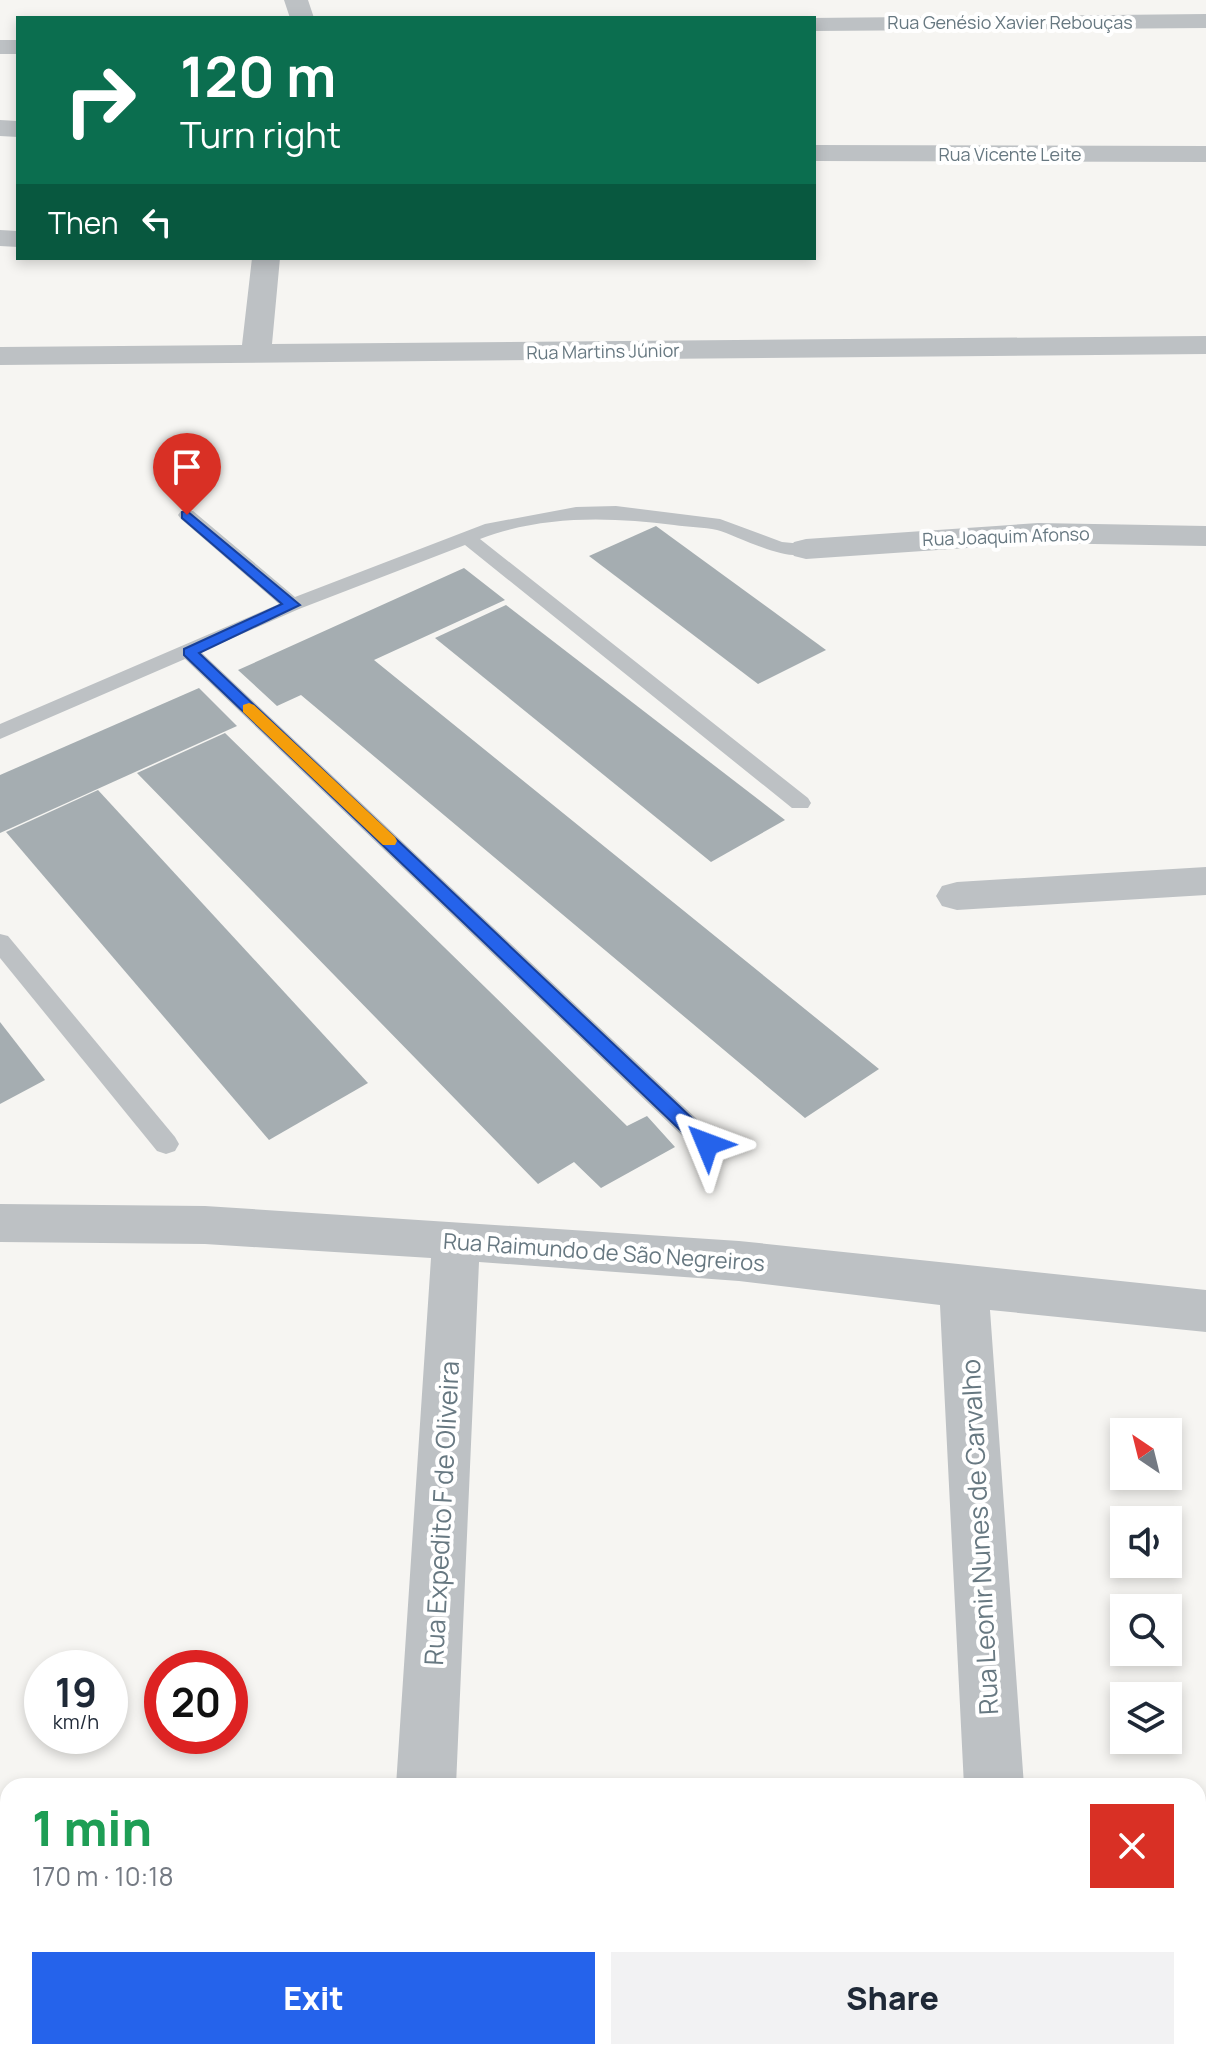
<!DOCTYPE html>
<meta charset="utf-8">
<style>
body{margin:0;font-family:Manrope,sans-serif;background:#f2f2f3;color:#1f2937;height:100vh;display:flex;flex-direction:column;font-size:30px;white-space:nowrap}
*{box-sizing:border-box;margin:0}
p{font-size:26px;color:#747a83}
.icon{flex:none;width:44px;height:44px;fill:none;stroke:currentColor;stroke-width:2;stroke-linecap:round;stroke-linejoin:round}
.map{position:relative;flex:1;overflow:hidden}
.side{position:absolute;left:0px;top:1778px;width:1206px;height:282px;display:flex;flex-direction:column;background:#fff;border-radius:24px 24px 0 0;box-shadow:0 4px 12px #0003}
.side>*{flex:none}
.guide{position:absolute;left:16px;top:16px;width:800px;height:244px;border-radius:0px;box-shadow:0 4px 12px #0003;background:#0b6e4f;color:#fff;overflow:hidden}
.needle{width:52px;rotate:325deg}
.controls{position:absolute;left:1110px;top:1418px;display:grid;gap:16px}
.controls a{display:grid;place-items:center;width:72px;height:72px;border-radius:0px;background:#fff;box-shadow:0 4px 12px #0003;font-size:40px}
.speed{position:absolute;left:24px;top:1650px;display:flex;gap:16px;font-size:40px;font-weight:700;text-align:center}
.speed>*{display:grid;place-content:center;width:104px;height:104px;border-radius:50%;background:#fff;box-shadow:0 4px 12px #0003;line-height:1}
.speed small{font-size:20px;font-weight:400}
.speed .limit{border:12px solid #d22;background:#fff;color:#111}
.pin{position:absolute;display:grid;place-items:center;width:68px;height:68px;color:#fff;margin:-82px -34px;border-radius:50% 50% 50% 0;rotate:-45deg;box-shadow:0 0 8px #0007}
.pin .icon{rotate:45deg}
.me{position:absolute;width:88px;margin:-44px;rotate:314deg;stroke-linejoin:round;filter:drop-shadow(0 0 6px #0008)}
.turn{display:flex;align-items:center;gap:28px;height:168px;padding:0 32px;font-size:36px}
.turn .icon{width:104px;height:104px;stroke-width:2.5}
.turn b{display:block;font-size:56px;line-height:68px}
.then{display:flex;align-items:center;height:76px;padding:0 32px;background:#0003;gap:16px;font-size:30px}
.round{display:grid;place-items:center;flex:none;width:84px;height:84px;border-radius:0px;background:#f2f2f3}
.overview{display:flex;align-items:center;justify-content:space-between;height:136px;padding:0 32px}
h1{font-size:48px;font-weight:800;line-height:60px;color:#1e9e55}
.primary-button{display:flex;gap:16px;margin-top:auto;padding:16px 32px}
.primary-button a{flex:1;height:92px;border-radius:0px;background:#2563eb;color:#fff;font-size:32px;font-weight:800;line-height:92px;text-align:center}
.primary-button a+a{background:#f2f2f3;color:#1f2937}
.map>svg:first-child{display:block}
.building{fill:#a5adb1}
.lines{fill:none;stroke-linecap:round;stroke-linejoin:round}
.service{fill:#bdc1c4;fill-rule:evenodd}
.minor{fill:#bdc1c4;fill-rule:evenodd}
.route{fill:#2563eb;stroke:#184099;stroke-width:2}
.slow{fill:#f59e0b}
.labels{text-anchor:middle;dominant-baseline:central;stroke-width:8;stroke-linejoin:round;paint-order:stroke}
.far-street-label{font-size:18px;fill:#677881;stroke:#fff}
.street-label{font-size:22px;fill:#677881;stroke:#fff}
.near-street-label{font-size:26px;fill:#677881;stroke:#fff}
</style>
<div class="map">
<svg width="1206" height="2059" viewBox="0 0 1206 2059">
<rect width="100%" height="100%" fill="#f6f5f2"/>
<!-- building -->
<g class="building">
<polygon points="656,526 826,650 758,684 589,556"/>
<polygon points="464,568 505,600 374,660 879,1069 805,1118 301,695 277,706 238,670"/>
<polygon points="506,605 785,820 711,862 435,638"/>
<polygon points="199,688 237,726 0,833 0,775"/>
<polygon points="225,733 627,1126 647,1116 675,1147 601,1188 574,1162 538,1184 137,773"/>
<polygon points="98,790 368,1083 269,1140 6,832"/>
<polygon points="0,1022 45,1080 0,1104"/>
</g>
<g class="lines">
<!-- service -->
<g class="service">
<path d="M616,506L720,519L782,542L813,545L815,549C797,569 739,536 717,530C704,527 688,527 674,525C609,517 543,515 480,539L808,798L811,803L808,808H792L465,545L299,609L201,652L716,1137L720,1144L716,1151L707,1154L698,1151L185,659L0,739V724L279,604L181,519L178,515L181,511H193L295,597L485,524L576,507Z"/>
<polygon points="0,934 8,936 175,1137 179,1144 175,1151 166,1154 157,1151 0,958"/>
</g>
<!-- minor -->
<g class="minor">
<polygon points="284,0 308,0 314,18 290,18"/>
<polygon points="1206,14 1206,28 814,31 814,18 809,18"/>
<rect x="0" y="40" width="18" height="14"/>
<polygon points="0,120 18,121 18,137 0,136"/>
<polygon points="814,145 1206,146 1206,162 814,161"/>
<polygon points="0,230 18,231 18,247 0,246"/>
<polygon points="252,258 280,258 272,344 1206,336 1206,354 0,365 0,347 242,345"/>
<polygon points="1038,523 1206,526 1206,546 1038,543 806,559 794,556 789,549 794,542 806,539"/>
<polygon points="1206,867 1206,895 957,910 942,906 936,896 942,886 957,882"/>
<polygon points="0,1204 205,1206 739,1241 1206,1290 1206,1332 990,1310 1024,1786 964,1786 940,1305 739,1281 479,1262 456,1786 396,1786 431,1258 205,1244 0,1242"/>
<polygon points="380,2052 444,2052 443,2059 379,2059"/>
<rect x="978" y="2052" width="64" height="7"/>
</g>
</g>
<!-- route -->
<polygon class="route" points="187,511 300,605 199,653 714,1139 717,1144 714,1149 700,1149 184,655 184,649 282,604 182,518 182,512"/>
<!-- slow -->
<polygon class="slow" points="249,703 254,705 395,837 397,841 395,845 383,845 243,712 243,705"/>
<g class="labels">
<!-- far-street labels -->
<g class="far-street-label">
<text x="1010" y="22">Rua Genésio Xavier Rebouças</text>
<text x="1010" y="154">Rua Vicente Leite</text>
<text transform="translate(603 351) rotate(-1)">Rua Martins Júnior</text>
<text transform="translate(1006 536) rotate(-2)">Rua Joaquim Afonso</text>
</g>
<!-- street labels -->
<g class="street-label">
<text transform="translate(604 1252) rotate(4)">Rua Raimundo de São Negreiros</text>
</g>
<!-- near-street labels -->
<g class="near-street-label">
<text transform="translate(441 1513) rotate(-87)">Rua Expedito F de Oliveira</text>
<text transform="translate(979 1537) rotate(-93)">Rua Leonir Nunes de Carvalho</text>
</g>
</g>
</svg>
<div class="controls">
<a><svg class="needle" viewBox="-14 -14 28 28"><path d="M0-13l5 13h-10z" fill="#e53935"/><path d="M0 13l5-13h-10z" fill="#747a83"/></svg></a>
<a><svg class="icon" aria-label="sound" viewBox="0 0 24 24"><path d="M4 9h4l5-4v14l-5-4H4zM17 9q2 3 0 6"/></svg></a>
<a><svg class="icon" aria-label="search" viewBox="0 0 24 24"><circle cx="10" cy="10" r="6"/><path d="M15 15l6 6"/></svg></a>
<a><svg class="icon" aria-label="layers" viewBox="0 0 24 24"><path d="M12 4l9 5-9 5-9-5zM3 14l9 5 9-5"/></svg></a>
</div>
<div class="speed"><div>19<small>km/h</small></div><div class="limit">20</div></div>
<div class="pin" style="left:187px;top:515px;background:#d93025"><svg class="icon" aria-label="arrive" viewBox="0 0 24 24"><path d="M6 21V4h12l-3 4 3 4H6"/></svg></div>
<svg class="me" style="left:707px;top:1144px" viewBox="-20 -20 40 40"><path d="M0-17L14 15 0 8-14 15z" fill="#2563eb" stroke="#fff" stroke-width="4"/></svg>
<div class="guide">
<div class="turn"><svg class="icon" aria-label="right" viewBox="0 0 24 24"><path d="M7 20v-9h11M14 6l5 5-5 5"/></svg><div><b>120 m</b>Turn right</div></div>
<div class="then">Then<svg class="icon" aria-label="left" viewBox="0 0 24 24"><path d="M17 20v-9H6M10 6l-5 5 5 5"/></svg></div>
</div>
<section class="side">
<div class="overview"><div><h1>1 min</h1><p>170 m · 10:18</p></div><a class="round" style="background:#d93025;color:#fff"><svg class="icon" aria-label="close" viewBox="0 0 24 24"><path d="M6 6l12 12M18 6L6 18"/></svg></a></div>
<div class="primary-button"><a>Exit</a><a>Share</a></div>
</section>
</div>
